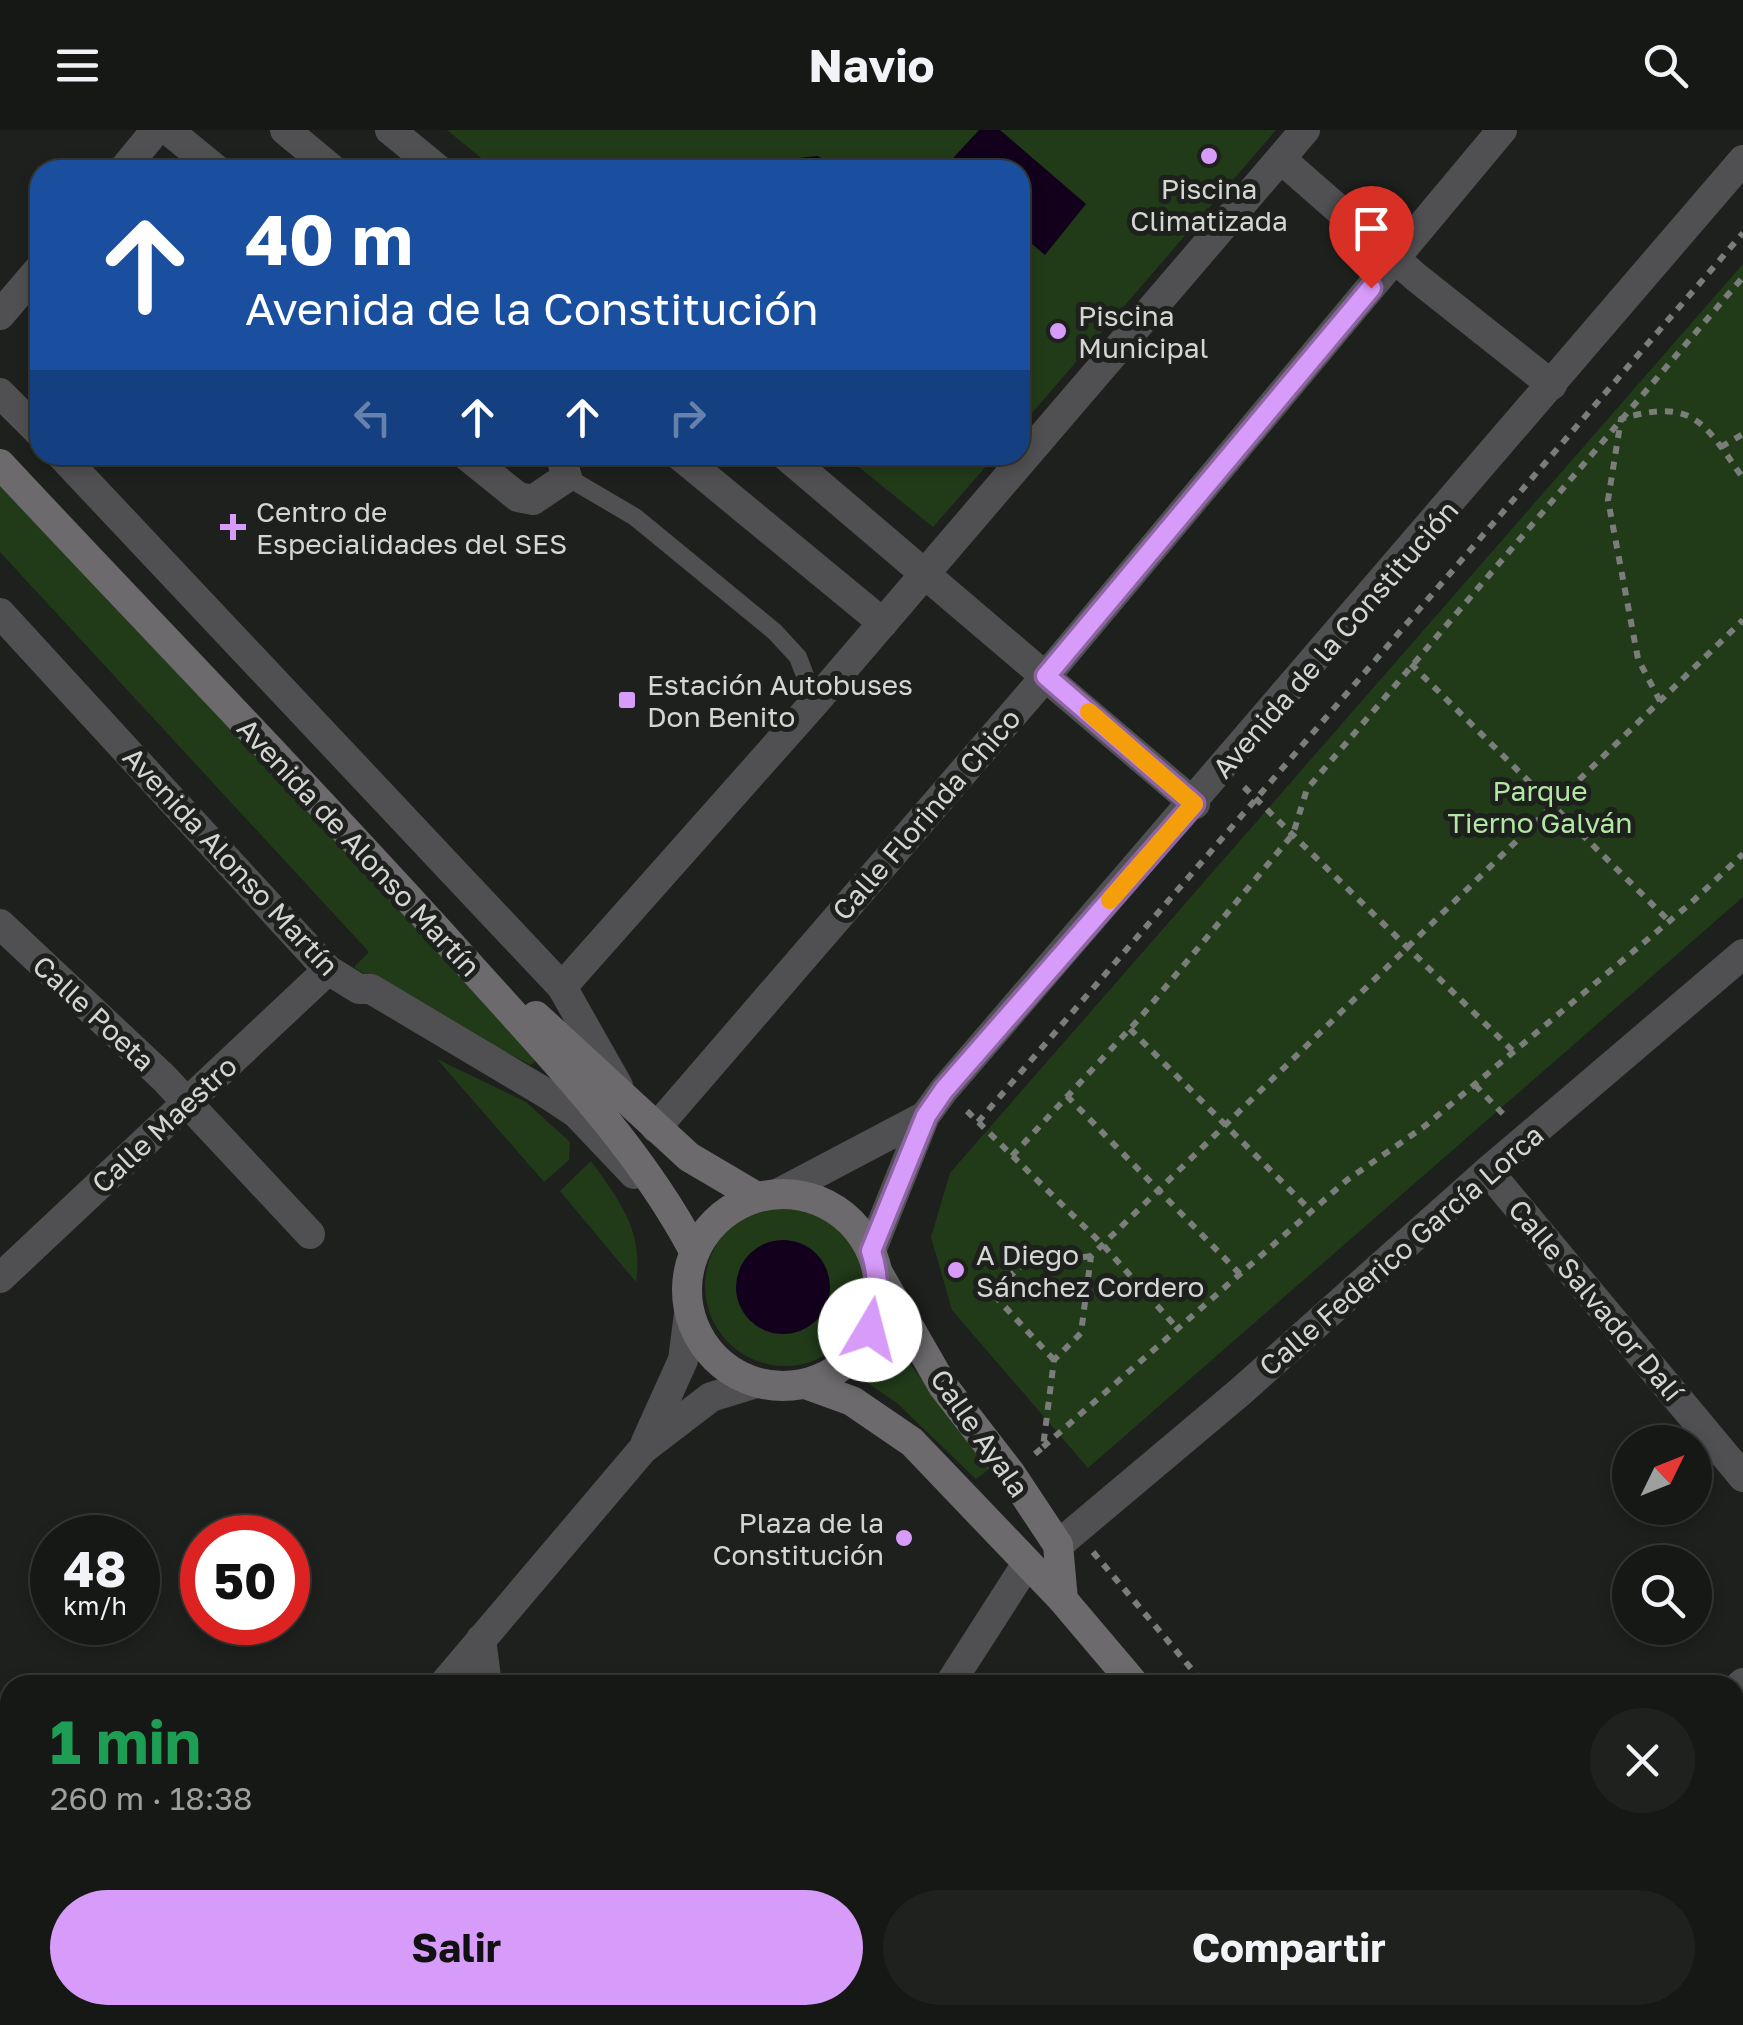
<!DOCTYPE html>
<html lang="es">
<meta charset="utf-8">
<style>
body{margin:0;font-family:"Golos Text",sans-serif;background:#1f211e;color:#f1f3f6;height:100vh;display:flex;flex-direction:column;font-size:38px;white-space:nowrap}
*{box-sizing:border-box;margin:0}
p{font-size:32px;color:#9ea0a0}
.icon{flex:none;width:55px;height:55px;fill:none;stroke:currentColor;stroke-width:2;stroke-linecap:round;stroke-linejoin:round}
.map{position:relative;flex:1;overflow:hidden}
.drawer{position:absolute;left:0px;top:1545px;width:1745px;height:350px;display:flex;flex-direction:column;background:#161815;border-radius:30px 30px 0 0;box-shadow:0 5px 15px #0003,0 0 0 2px #353734}
.drawer>*{flex:none}
.top-card{position:absolute;left:30px;top:30px;width:1000px;height:305px;border-radius:30px;box-shadow:0 5px 15px #0003,0 0 0 2px #353734;background:#1a4fa0;color:#fff;overflow:hidden}
.needle{width:65px;rotate:47deg}
.fabs{position:absolute;left:1612px;top:1295px;display:grid;gap:20px}
.fabs a{display:grid;place-items:center;width:100px;height:100px;border-radius:50%;background:#161815;box-shadow:0 5px 15px #0003,0 0 0 2px #353734;font-size:50px}
.speed{position:absolute;left:30px;top:1385px;display:flex;gap:20px;font-size:50px;font-weight:700;text-align:center}
.speed>*{display:grid;place-content:center;width:130px;height:130px;border-radius:50%;background:#161815;box-shadow:0 5px 15px #0003,0 0 0 2px #353734;line-height:1}
.speed small{font-size:25px;font-weight:400}
.speed .limit{border:15px solid #d22;background:#fff;color:#111}
.pin{position:absolute;display:grid;place-items:center;width:85px;height:85px;color:#fff;margin:-102px -42px;border-radius:50% 50% 50% 0;rotate:-45deg;box-shadow:0 0 10px #0007}
.pin .icon{rotate:45deg}
.me{position:absolute;width:110px;margin:-55px;rotate:8deg;stroke-linejoin:round;filter:drop-shadow(0 0 8px #0008)}
.turn{display:flex;align-items:center;gap:35px;height:210px;padding:0 50px;font-size:45px}
.turn .icon{width:130px;height:130px;stroke-width:2.5}
.turn b{display:block;font-size:70px;line-height:85px}
.lanes{display:flex;align-items:center;height:95px;padding:0 50px;background:#0003;justify-content:center;gap:50px;direction:ltr}
.lanes .off{opacity:.35}
.round{display:grid;place-items:center;flex:none;width:105px;height:105px;border-radius:52px;background:#1f211e}
.headline{display:flex;align-items:center;justify-content:space-between;height:170px;padding:0 50px}
h1{font-size:60px;font-weight:700;line-height:75px;color:#1e9e55}
.button{display:flex;gap:20px;margin-top:auto;padding:20px 50px}
.button a{flex:1;height:115px;border-radius:60px;background:#d79bf9;color:#111;font-size:40px;font-weight:700;line-height:115px;text-align:center}
.button a+a{background:#1f211e;color:#f1f3f6}
header{display:flex;justify-content:space-between;align-items:center;height:130px;padding:0 50px;background:#161815;font-size:45px;font-weight:700}
.map>svg:first-child{display:block}
.green{fill:#213b19}
.water{fill:#12001d}
.lines{fill:none;stroke-linecap:round;stroke-linejoin:round}
.path{stroke:#7a7d79;stroke-width:6;stroke-dasharray:8 8;stroke-linecap:butt}
.lane{stroke:#504f51;stroke-width:18}
.street{stroke:#504f51;stroke-width:30}
.secondary{stroke:#6c6a6d;stroke-width:30}
.route-casing{stroke:#8c65a2;stroke-width:25}
.route{stroke:#d79bf9;stroke-width:18}
.slow{stroke:#f59e0b;stroke-width:18}
.poi-dot{fill:#d79bf9;stroke:#1d201c;stroke-width:4}
.labels{text-anchor:middle;dominant-baseline:central;stroke-width:10;stroke-linejoin:round;paint-order:stroke}
.poi-label{font-size:28px;fill:#d4d6d3;stroke:#1d201c;text-anchor:start}
.street-label{font-size:28px;fill:#d4d6d3;stroke:#1d201c}
.park-label{font-size:28px;fill:#b2e6a3;stroke:#1d201c}
</style>
<header><svg class="icon" aria-label="menu" viewBox="0 0 24 24"><path d="M4 6h16M4 12h16M4 18h16"/></svg>Navio<svg class="icon" aria-label="search" viewBox="0 0 24 24"><circle cx="10" cy="10" r="6"/><path d="M15 15l6 6"/></svg></header>
<div class="map">
<svg width="1743" height="1895" viewBox="0 0 1743 1895">
<rect width="100%" height="100%" fill="#1d201c"/>
<!-- green -->
<g class="green">
<polygon points="447,0 1276,0 1020,297 1020,40 496,40"/>
<polygon points="1743,134 1743,767 1088,1338 952,1180 931,1107 950,1043"/>
<polygon points="844,325 996,325 933,397"/>
<polygon points="0,334 537,930 531,935 402,869 354,837 369,822 0,422"/>
<polygon points="437,929 526,972 570,1012 569,1030 544,1052"/>
<path d="M591,1031C619,1070 644,1101 636,1152L560,1061Z"/>
<circle cx="785" cy="1156" r="80"/>
<polygon points="897,1216 988,1340 976,1349 897,1273 866,1252"/>
</g>
<!-- water -->
<g class="water">
<polygon points="979,0 1000,0 1086,74 1045,125 1020,104 1020,40 942,40"/>
<polygon points="817,26 851,40 776,40 798,28"/>
<circle cx="783" cy="1157" r="47"/>
</g>
<g class="lines">
<!-- path -->
<g class="path">
<polyline points="1721,317 1743,304"/>
<polyline points="1411,534 1669,791"/>
<path d="M1660,571L1638,529L1608,370L1621,289C1694,267 1704,293 1743,348"/>
<polyline points="1244,657 1514,922"/>
<polyline points="1130,899 1312,1082"/>
<polyline points="1475,955 1505,986"/>
<polyline points="1067,966 1240,1144"/>
<polyline points="967,981 1103,1115 1178,1199"/>
<polyline points="978,992 1743,103"/>
<polyline points="1012,1026 1139,889 1293,704 1307,659 1743,147"/>
<polyline points="1054,1230 993,1164 1019,1137 1091,1126"/>
<polyline points="1043,1317 1347,1050 1425,996 1691,773 1743,724"/>
<polyline points="1035,1324 1043,1317 1054,1230 1081,1203 1091,1126 1743,490"/>
<polyline points="1093,1422 1205,1555"/>
<polyline points="1480,1885 1489,1895"/>
</g>
<!-- lane -->
<polyline class="lane" points="567,347 635,387 775,502 798,527 815,572"/>
<!-- street -->
<g class="street">
<polyline points="168,0 217,40"/>
<polyline points="285,0 333,40"/>
<polyline points="390,0 439,40"/>
<polyline points="1281,29 1417,148 1552,255"/>
<polyline points="123,40 156,0"/>
<polyline points="0,185 40,138"/>
<polyline points="0,263 40,303"/>
<polyline points="61,325 562,857 618,956"/>
<polyline points="466,325 518,367 533,370 567,347 560,325"/>
<polyline points="679,325 883,493"/>
<polyline points="785,325 1195,674"/>
<polyline points="0,483 328,840 359,859 371,859 549,965 576,983 634,1044"/>
<polyline points="0,794 164,948 310,1104"/>
<polyline points="562,857 815,572 1305,0"/>
<polyline points="656,998 1046,546 1502,0"/>
<polyline points="1488,1041 1743,1347"/>
<polyline points="779,1063 925,986"/>
<polyline points="871,1121 925,986 944,960 1743,30"/>
<polyline points="0,1148 328,840"/>
<polyline points="646,1312 683,1230 689,1184"/>
<polyline points="1058,1415 1240,1262 1488,1041 1743,824"/>
<polyline points="481,1509 487,1555"/>
<polyline points="443,1555 643,1319 711,1267 757,1253"/>
<polyline points="949,1555 1026,1435"/>
<polyline points="1735,1560 1743,1553"/>
<polyline points="528,1885 529,1895"/>
<polyline points="153,1895 162,1885"/>
<polyline points="745,1895 751,1885"/>
</g>
<!-- secondary -->
<g class="secondary">
<path d="M0,334C153,498 310,658 460,825C542,917 636,1011 694,1121"/>
<polyline points="536,886 689,1027 757,1067"/>
<circle cx="783" cy="1160" r="96"/>
<polyline points="878,1143 943,1256 1011,1344 1058,1415 1063,1470"/>
<polyline points="805,1254 852,1271 912,1312 1063,1470 1135,1555"/>
<polyline points="1410,1885 1419,1895"/>
</g>
</g>
<g class="lines">
<defs>
<path id="route" d="M870,1200C878,1171 880,1149 871,1121L926,986L944,960L1194,674L1046,546L1371,158"/>
</defs>
<!-- route casing -->
<use href="#route" class="route-casing"/>
<!-- route -->
<use href="#route" class="route"/>
<!-- slow -->
<polyline class="slow" points="1089,582 1194,674 1110,770"/>
</g>
<!-- markers -->
<g class="poi-dot">
<circle cx="1209" cy="26" r="10"/>
<circle cx="1058" cy="201" r="10"/>
<path d="M228 382h10v10h10v10h-10v10h-10v-10h-10v-10h10z"/>
<rect x="617" y="560" width="20" height="20" rx="5"/>
<circle cx="956" cy="1140" r="10"/>
<circle cx="904" cy="1408" r="10"/>
</g>
<g class="labels">
<!-- poi labels -->
<g class="poi-label">
<text x="1209" y="58" text-anchor="middle">Piscina<tspan x="1209" dy="32">Climatizada</tspan></text>
<text x="1078" y="185">Piscina<tspan x="1078" dy="32">Municipal</tspan></text>
<text x="256" y="381">Centro de<tspan x="256" dy="32">Especialidades del SES</tspan></text>
<text x="647" y="554">Estación Autobuses<tspan x="647" dy="32">Don Benito</tspan></text>
<text x="976" y="1124">A Diego<tspan x="976" dy="32">Sánchez Cordero</tspan></text>
<text x="884" y="1392" text-anchor="end">Plaza de la<tspan x="884" dy="32">Constitución</tspan></text>
</g>
<!-- street labels -->
<g class="street-label">
<text transform="translate(1335 509) rotate(-49)">Avenida de la Constitución</text>
<text transform="translate(926 684) rotate(-49)">Calle Florinda Chico</text>
<text transform="translate(359 717) rotate(47)">Avenida de Alonso Martín</text>
<text transform="translate(231 731) rotate(47)">Avenida Alonso Martín</text>
<text transform="translate(94 883) rotate(43)">Calle Poeta</text>
<text transform="translate(164 994) rotate(-43)">Calle Maestro</text>
<text transform="translate(1401 1120) rotate(-41)">Calle Federico García Lorca</text>
<text transform="translate(1596 1170) rotate(50)">Calle Salvador Dalí</text>
<text transform="translate(980 1303) rotate(55)">Calle Ayala</text>
</g>
<!-- park labels -->
<g class="park-label">
<text x="1540" y="660">Parque<tspan x="1540" dy="32">Tierno Galván</tspan></text>
</g>
</g>
</svg>
<div class="fabs">
<a><svg class="needle" viewBox="-14 -14 28 28"><path d="M0-13l5 13h-10z" fill="#e53935"/><path d="M0 13l5-13h-10z" fill="#9ea0a0"/></svg></a>
<a><svg class="icon" aria-label="search" viewBox="0 0 24 24"><circle cx="10" cy="10" r="6"/><path d="M15 15l6 6"/></svg></a>
</div>
<div class="speed"><div>48<small>km/h</small></div><div class="limit">50</div></div>
<div class="pin" style="left:1371px;top:158px;background:#d93025"><svg class="icon" aria-label="arrive" viewBox="0 0 24 24"><path d="M6 21V4h12l-3 4 3 4H6"/></svg></div>
<svg class="me" style="left:870px;top:1200px" viewBox="-20 -20 40 40"><circle r="19" fill="#fff"/><path d="M0-13L10 11 0 6-10 11z" fill="#d79bf9"/></svg>
<div class="top-card">
<div class="turn"><svg class="icon" aria-label="ahead" viewBox="0 0 24 24"><path d="M12 20V5M6 11l6-6 6 6"/></svg><div><b>40 m</b>Avenida de la Constitución</div></div>
<div class="lanes"><svg class="icon off" aria-label="left" viewBox="0 0 24 24"><path d="M17 20v-9H6M10 6l-5 5 5 5"/></svg><svg class="icon" aria-label="ahead" viewBox="0 0 24 24"><path d="M12 20V5M6 11l6-6 6 6"/></svg><svg class="icon" aria-label="ahead" viewBox="0 0 24 24"><path d="M12 20V5M6 11l6-6 6 6"/></svg><svg class="icon off" aria-label="right" viewBox="0 0 24 24"><path d="M7 20v-9h11M14 6l5 5-5 5"/></svg></div>
</div>
<section class="drawer">
<div class="headline"><div><h1>1 min</h1><p>260 m · 18:38</p></div><a class="round"><svg class="icon" aria-label="close" viewBox="0 0 24 24"><path d="M6 6l12 12M18 6L6 18"/></svg></a></div>
<div class="button"><a>Salir</a><a>Compartir</a></div>
</section>
</div>
